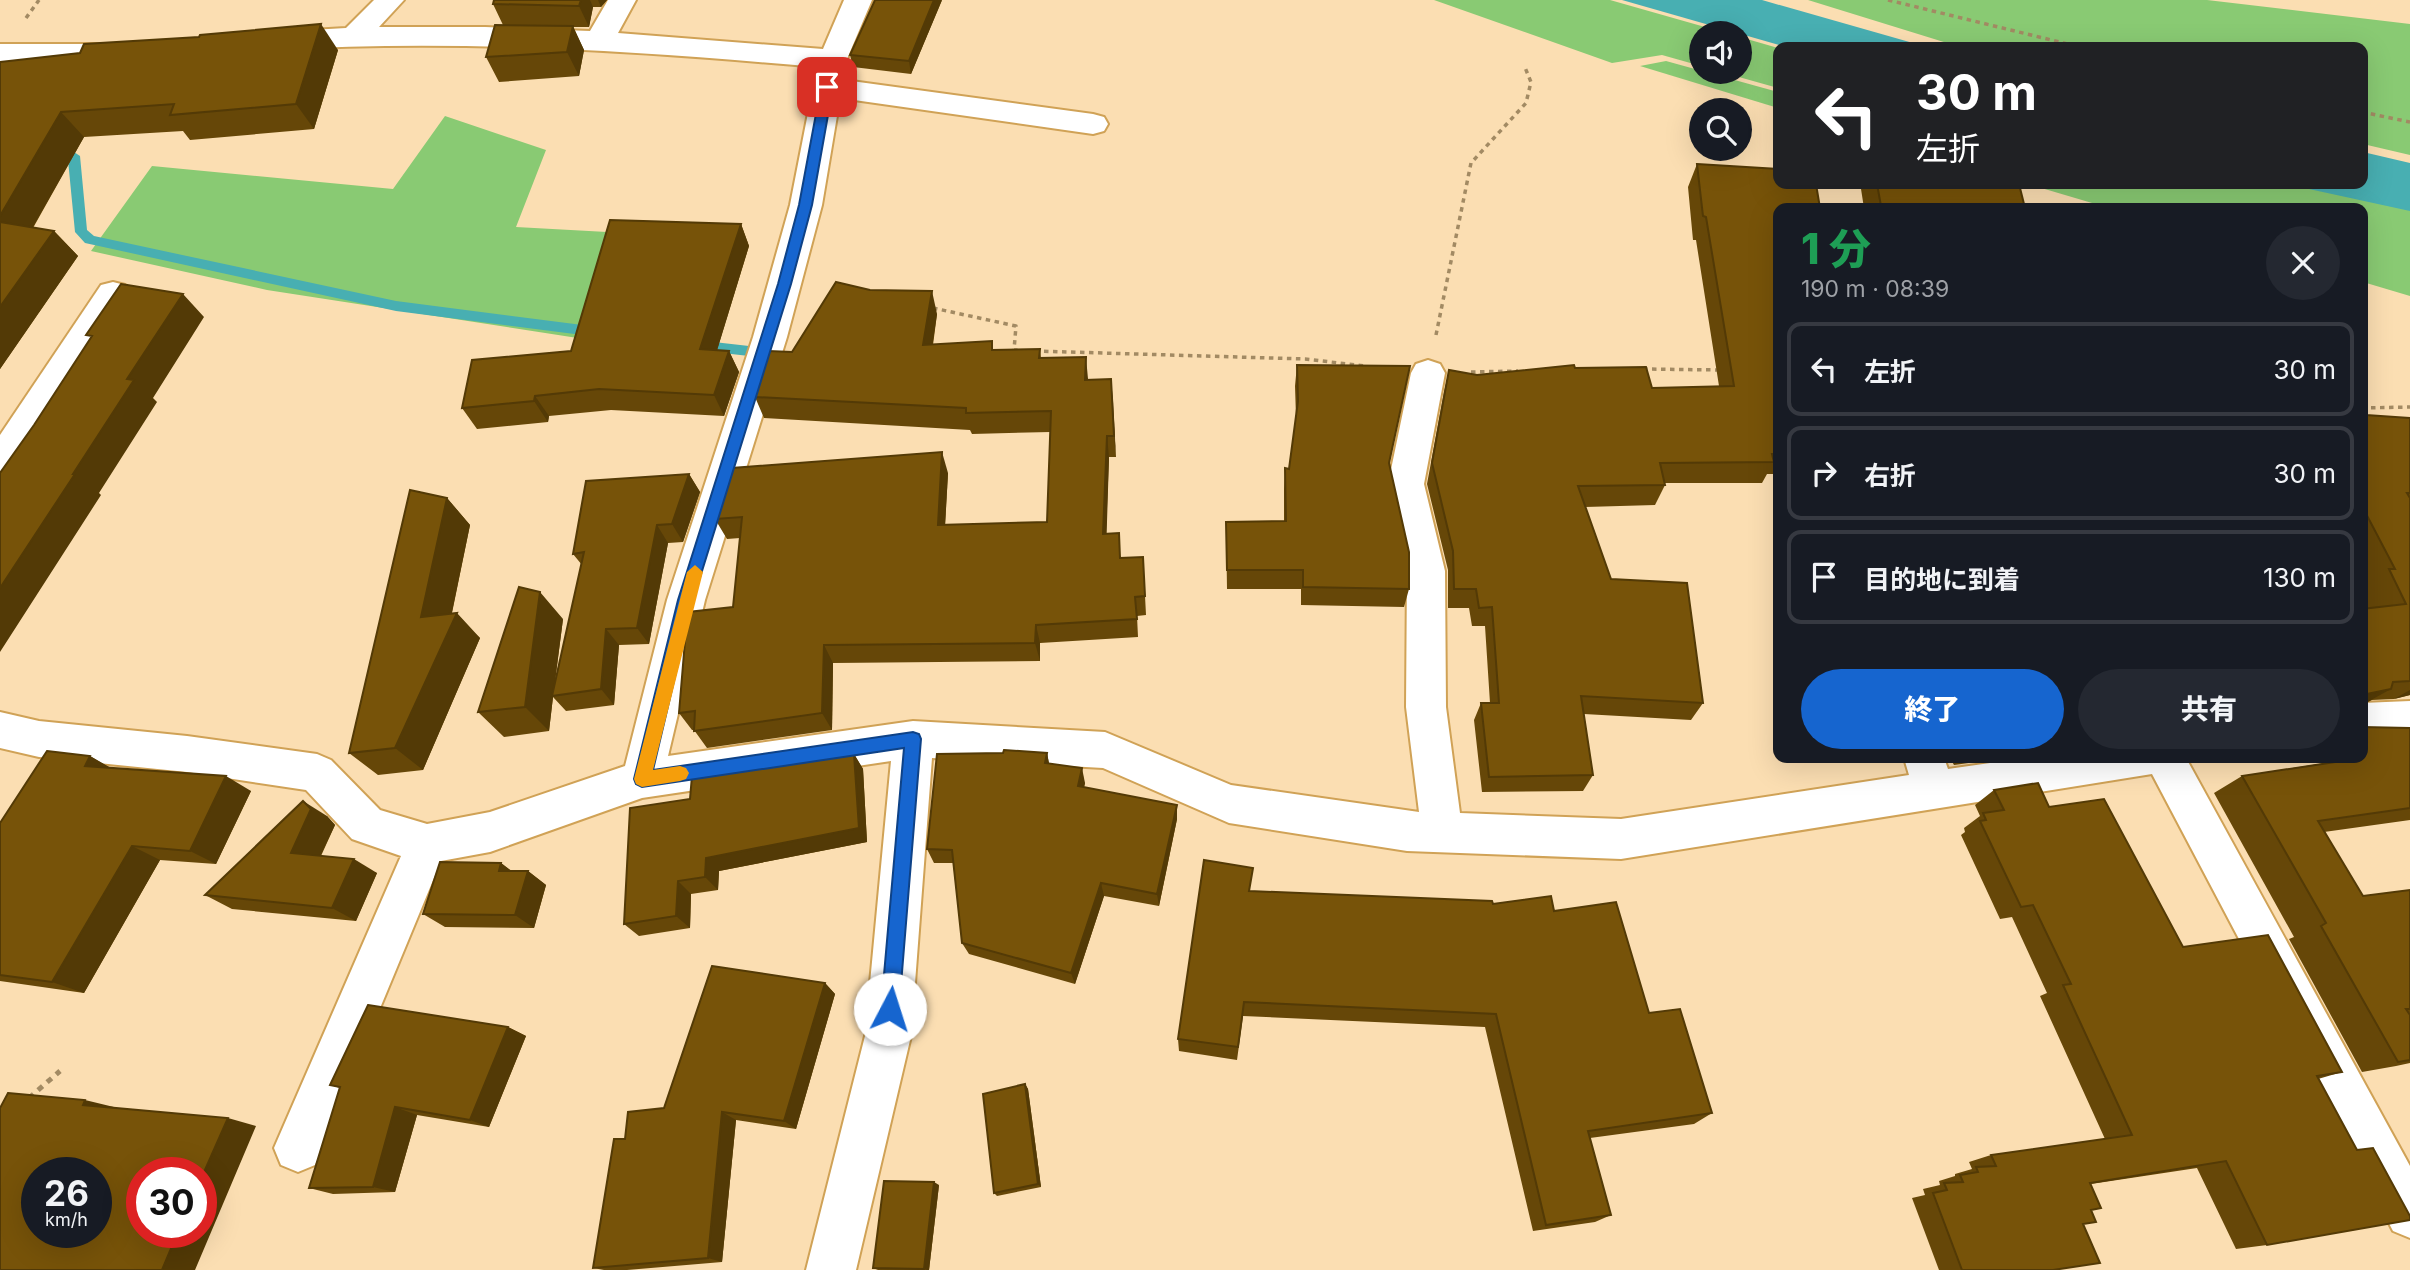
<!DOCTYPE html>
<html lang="ja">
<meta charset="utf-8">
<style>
body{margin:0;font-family:Inter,"Noto Sans JP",sans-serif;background:#242831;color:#f1f3f6;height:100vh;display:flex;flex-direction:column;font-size:26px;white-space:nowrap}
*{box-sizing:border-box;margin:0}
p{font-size:23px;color:#9ea1a6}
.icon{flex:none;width:38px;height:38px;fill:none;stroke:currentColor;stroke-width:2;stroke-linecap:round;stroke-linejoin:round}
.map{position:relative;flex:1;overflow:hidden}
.sheet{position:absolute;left:1773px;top:203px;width:595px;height:560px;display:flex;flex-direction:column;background:#171b24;border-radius:14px;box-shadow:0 7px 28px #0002}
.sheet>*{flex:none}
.banner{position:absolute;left:1773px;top:42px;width:595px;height:147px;border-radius:14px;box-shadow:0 7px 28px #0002;background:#202124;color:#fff;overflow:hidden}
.tools{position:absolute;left:1689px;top:21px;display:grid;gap:14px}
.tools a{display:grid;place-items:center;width:63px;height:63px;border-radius:50%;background:#171b24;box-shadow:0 7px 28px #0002;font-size:35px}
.speed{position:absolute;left:21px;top:1157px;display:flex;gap:14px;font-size:35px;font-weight:700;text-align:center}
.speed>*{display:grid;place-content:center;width:91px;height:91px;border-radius:50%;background:#171b24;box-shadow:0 7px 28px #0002;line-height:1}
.speed small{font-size:18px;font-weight:400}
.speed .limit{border:10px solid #d22;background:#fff;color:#111}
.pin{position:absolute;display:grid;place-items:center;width:60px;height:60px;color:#fff;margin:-30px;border-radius:14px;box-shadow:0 4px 10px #0006}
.me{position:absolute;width:77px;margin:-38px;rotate:5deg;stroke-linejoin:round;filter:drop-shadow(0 0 5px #0008)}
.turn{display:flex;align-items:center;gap:24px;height:147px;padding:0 28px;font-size:32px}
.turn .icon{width:91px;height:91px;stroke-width:2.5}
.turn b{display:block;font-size:49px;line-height:60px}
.round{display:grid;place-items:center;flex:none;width:74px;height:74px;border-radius:37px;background:#242831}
.summary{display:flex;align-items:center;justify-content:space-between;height:119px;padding:0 28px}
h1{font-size:42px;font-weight:800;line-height:52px;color:#1e9e55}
.action{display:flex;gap:14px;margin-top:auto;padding:14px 28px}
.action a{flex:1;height:80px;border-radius:42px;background:#1665cf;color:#fff;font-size:28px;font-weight:800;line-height:80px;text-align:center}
.action a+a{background:#242831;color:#f1f3f6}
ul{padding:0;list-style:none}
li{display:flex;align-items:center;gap:21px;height:94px;margin:0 14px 10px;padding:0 14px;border:4px solid #363941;border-radius:14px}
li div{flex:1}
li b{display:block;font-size:26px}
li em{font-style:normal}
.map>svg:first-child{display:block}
.green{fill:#89ca73}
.water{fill:#48afb2}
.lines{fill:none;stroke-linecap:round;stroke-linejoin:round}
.stream{fill:#48afb2;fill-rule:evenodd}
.minor-casing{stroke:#d0a256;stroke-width:4}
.path-far1{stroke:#a28a63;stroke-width:3.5;stroke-dasharray:4.5 4.5;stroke-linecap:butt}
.path{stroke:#a28a63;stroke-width:5;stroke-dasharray:6 6;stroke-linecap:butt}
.minor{fill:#fff;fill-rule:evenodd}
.wall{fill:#664708}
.shaded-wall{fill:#533a06}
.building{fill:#775309;stroke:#533a06;stroke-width:2;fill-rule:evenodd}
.route{fill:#1665cf;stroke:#0e4287;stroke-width:2}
.slow{fill:#f59e0b}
</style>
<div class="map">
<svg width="2410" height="1270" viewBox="0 0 2410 1270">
<rect width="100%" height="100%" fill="#fbdeb2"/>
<!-- green -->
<g class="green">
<polygon points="1434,0 1610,0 1726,33 1701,33 1701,66 1662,55 1612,63"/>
<polygon points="1808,0 2207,0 2410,24 2410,155 2363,144 2362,47 1960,47"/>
<polygon points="1740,37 1778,48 1778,88 1721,72 1740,72"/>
<polygon points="1666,61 1778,92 1778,108 1640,66"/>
<polygon points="445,116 546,150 516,227 607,232 584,339 267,290 91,251 152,166 393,189"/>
<polygon points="2028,184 2324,184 2410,208 2410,296 2363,282 2362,208 2109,208"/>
</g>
<!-- water -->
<g class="water">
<polygon points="1622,0 1762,0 1927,47 1786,47"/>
<polygon points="2363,152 2410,163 2410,211 2286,184 2362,184"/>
</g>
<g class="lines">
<!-- stream -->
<g class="stream">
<polygon points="54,150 74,152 80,156 87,230 94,236 396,301 598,327 605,332 598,337 396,311 85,243 75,232 68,160 50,157 48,154"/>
<polygon points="696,340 749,346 756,351 749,356 696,350 689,345"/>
</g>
<defs>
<g id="minor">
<path d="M374,0H404L379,27H485L590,31L608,0H636L618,33L823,49L844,0H872L847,59L844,80L1093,114L1104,117L1108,124L1104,131L1093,134L840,98L822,205L787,337L705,600L668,756L913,721L1105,732L1231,785L1419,812L1406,707L1407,571L1388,484L1411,373L1416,364L1428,360L1440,364L1445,373L1424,484L1445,571L1446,707L1460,813L1621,819L1909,775L1904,758H1944L1948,769L2025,758H2186L2410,1166V1238L2393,1231L2152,774L1621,859L1407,851L1229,823L1103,768L932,758L911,1036L856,1270H806L865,1036L891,761L642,798L490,852L441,861L315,1165L298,1172L281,1165L274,1148L401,856L352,839L306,790L187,772L39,757L0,748V712L39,721L187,736L317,754L331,760L380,810L427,824L490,812L625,766L667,600L753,337L790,205L817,67C636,51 457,39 276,50L266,47L262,41L266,35L276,32L346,28Z"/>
<polygon points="0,44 125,44 135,47 139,53 135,59 125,62 0,62"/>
<polygon points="113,282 125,285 129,294 125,303 13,474 0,478 0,435 101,285"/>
<polygon points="2410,701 2410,737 2362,739 2362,703"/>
</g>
</defs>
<!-- minor casing -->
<use href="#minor" class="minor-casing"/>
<!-- path-far1 -->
<g class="path-far1">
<polyline points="1888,0 2080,47"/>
<polyline points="26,18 39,0"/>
<polyline points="2362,112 2410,122"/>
<polyline points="933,308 1016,326 1014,350 1019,350"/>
<polyline points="1436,335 1471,163 1526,103 1531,82 1524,65"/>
<polyline points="1035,351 1305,359 1365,366"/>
<polyline points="1643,369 1721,370"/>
<polyline points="1471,372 1518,371"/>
<polyline points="2362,408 2410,407"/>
</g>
<!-- path -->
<polyline class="path" points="29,1098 60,1071"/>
<!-- minor -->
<use href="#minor" class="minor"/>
</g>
<!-- wall -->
<g class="wall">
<polygon points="494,0 607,0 601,7 593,7 589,27 573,27 584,50 579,76 499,82 486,57 503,25 493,4"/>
<polygon points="942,0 911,74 853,67 850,55"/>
<polygon points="199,37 338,50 314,129 190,140 183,131 84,137 33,228 54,231 78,256 0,369 0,62 80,53"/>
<polygon points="1697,164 1778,208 1778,474 1767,474 1762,483 1665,483 1665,485 1655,505 1585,507 1611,579 1703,703 1691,720 1584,714 1593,775 1583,791 1482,792 1474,720 1481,703 1490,703 1485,626 1472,626 1469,608 1448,608 1448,570 1427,484 1444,392 1449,370 1477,375 1575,368 1652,388 1719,386 1696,240 1693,240 1688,187"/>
<polygon points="1864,184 2019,184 2025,208 1864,208 1861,189"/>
<polygon points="741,224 749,246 717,350 729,351 739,372 724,416 611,410 549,416 548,422 477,429 462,408 571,351"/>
<polygon points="937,314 933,345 994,350 1040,349 1041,358 1088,380 1111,379 1116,457 1109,457 1106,534 1121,558 1143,557 1146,615 1137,616 1138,637 1040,643 1040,661 833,663 832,730 707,748 694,730 692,730 679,713 733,607 740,538 727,539 715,519 948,473 945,525 1047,522 1050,432 972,434 970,430 764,418 755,397 792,352"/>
<polygon points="1297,365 1390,464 1409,589 1404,607 1301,605 1301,589 1227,589 1226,522 1284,521 1284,489 1285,468 1289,469 1296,417 1295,386"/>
<polygon points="2362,410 2366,415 2410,418 2410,695 2394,699 2372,700 2362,705 2368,608 2362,597"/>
<polygon points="689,474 700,492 683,542 668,543 649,644 619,645 614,705 566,711 553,697 549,731 504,737 478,712 563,619 555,682 582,565 573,554"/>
<polygon points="447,498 470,525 452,613 480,638 423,770 378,775 349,753"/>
<polygon points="2410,728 2410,820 2324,832 2363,896 2410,890 2410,1063 2396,1066 2362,1072 2289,939 2294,937 2214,793 2242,776 2325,763 2324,758 2362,758"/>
<polygon points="1047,753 1049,764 1085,783 1084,787 1177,805 1177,819 1159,906 1104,896 1075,984 969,954 962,943 953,863 934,863 927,849"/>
<polygon points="854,754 863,769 867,842 719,871 718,890 691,894 690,928 639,936 624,924 690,799"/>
<polygon points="90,756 110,768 251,791 216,864 160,860 84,993 0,981 0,823"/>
<polygon points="1950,758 2000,758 1998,759 1954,765"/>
<polygon points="1994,790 2049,807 2183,947 2342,1072 2318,1079 2267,1245 2236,1249 2197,1168 2091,1184 2091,1211 2053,1270 1939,1270 1912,1198 1925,1195 1923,1189 1940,1185 1939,1181 1955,1176 1955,1174 1972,1169 1969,1162 1991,1155 2105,1139 2040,996 2047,993 2012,917 2000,919 1961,835 1965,832 1964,828 1980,816 1975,805"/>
<polygon points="327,816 335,825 321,856 377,873 356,921 232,909 205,895"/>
<polygon points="501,863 511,871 528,871 546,885 534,928 445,927 423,914"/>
<polygon points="1250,891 1493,904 1554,911 1649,1013 1712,1113 1694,1124 1590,1138 1611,1215 1595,1222 1533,1231 1485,1027 1243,1016 1237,1060 1179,1051 1178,1039"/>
<polygon points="825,983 835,994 796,1129 736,1120 722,1262 627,1270 604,1270 593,1268 625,1139"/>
<polygon points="508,1027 526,1036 489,1127 417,1115 395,1192 333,1194 309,1188 340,1088 330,1085"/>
<polygon points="1025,1084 1028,1089 1041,1187 997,1196 994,1193"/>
<polygon points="939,1185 929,1270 878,1270 873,1268"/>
</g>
<!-- shaded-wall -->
<g class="shaded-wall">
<polygon points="581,0 590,0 593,7 589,27 579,6"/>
<polygon points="598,0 607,0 601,7"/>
<polygon points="934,0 942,0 911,74 909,61"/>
<polygon points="321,24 338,50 314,129 296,104"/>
<polygon points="573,26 584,50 579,76 567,52"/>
<polygon points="61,112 84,137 22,246 0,225 0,216"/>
<polygon points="741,224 749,246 711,370 700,349"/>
<polygon points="54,231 78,256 0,369 0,307"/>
<polygon points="932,291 937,314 929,368 923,345"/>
<polygon points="183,294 204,317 153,398 157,402 99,493 101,495 0,652 0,588 73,474 127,379"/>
<polygon points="729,351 739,372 724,416 714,395"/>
<polygon points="1086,357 1088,379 1088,402 1085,380"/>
<polygon points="1111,379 1113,401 1116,457 1114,436"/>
<polygon points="535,396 549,416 548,422 534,401"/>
<polygon points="1107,436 1109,457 1106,554 1103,534"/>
<polygon points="942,452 948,473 944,545 938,525"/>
<polygon points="689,474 700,492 683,542 672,524"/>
<polygon points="447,498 470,525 448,631 457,613 480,638 423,770 395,748 421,617"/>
<polygon points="657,525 668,543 649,644 637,628"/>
<polygon points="540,592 563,619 553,696 552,696 553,697 549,731 525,707"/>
<polygon points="1036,625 1040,643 1040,661 1035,643"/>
<polygon points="606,629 619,645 614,705 601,689"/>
<polygon points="824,645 833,663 832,730 822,713"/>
<polygon points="2391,689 2362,705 2362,695"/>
<polygon points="2410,690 2410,695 2394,699"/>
<polygon points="1047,753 1050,768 1045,763"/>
<polygon points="854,754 863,769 867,842 719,871 718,890 705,877 706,858"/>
<polygon points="90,756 118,772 85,766"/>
<polygon points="1082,768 1085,783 1081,801 1078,786"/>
<polygon points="226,776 251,791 216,864 190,851"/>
<polygon points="303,801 327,816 335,825 315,867 291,853"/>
<polygon points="1177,805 1177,819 1159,906 1157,894"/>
<polygon points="132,846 160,860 84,993 52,982"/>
<polygon points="354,859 377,873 356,921 332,908"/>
<polygon points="501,863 520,877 499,871"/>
<polygon points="528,871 546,885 534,928 515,915"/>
<polygon points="678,881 691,894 690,928 676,916"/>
<polygon points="1101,883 1104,896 1075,984 1071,973"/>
<polygon points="825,983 835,994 796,1129 784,1121"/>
<polygon points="508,1027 526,1036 489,1127 470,1120"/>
<polygon points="1025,1084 1028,1089 1041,1187 1038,1184"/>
<polygon points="85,1100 118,1108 83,1105"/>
<polygon points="395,1107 417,1115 395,1192 373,1187"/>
<polygon points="722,1112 736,1120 722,1262 708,1258"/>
<polygon points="228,1118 256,1126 195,1270 162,1270 178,1232 201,1232 201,1179"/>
<polygon points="934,1182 939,1185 929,1270 927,1270 924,1269"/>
</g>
<!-- building -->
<g class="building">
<polygon points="494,0 581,0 579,6 493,4"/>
<polygon points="875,0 934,0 909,61 850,55"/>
<polygon points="321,24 296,104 170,115 174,104 61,112 0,216 0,62 80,53 84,44 199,37 200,35"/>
<polygon points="495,25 573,26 567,52 486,57"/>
<polygon points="1697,164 1778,169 1778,184 1816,184 1820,208 1778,208 1778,454 1772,454 1774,462 1660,463 1665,485 1578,486 1611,579 1687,583 1703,703 1581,696 1593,775 1489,777 1481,703 1499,703 1492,607 1479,608 1476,589 1454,589 1453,551 1432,463 1449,370 1477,375 1574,365 1575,368 1646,367 1652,388 1734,386 1706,217 1703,216"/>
<polygon points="1877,184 2019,184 2025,208 1901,208 1881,206"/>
<polygon points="610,220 741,224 700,349 729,351 714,395 599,389 535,396 534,401 462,408 472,360 571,351"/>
<polygon points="0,222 54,231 0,307"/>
<polygon points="836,282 870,290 932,291 923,345 992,341 992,350 1040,349 1039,358 1086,357 1085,380 1111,379 1114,436 1107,436 1103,534 1119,533 1120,558 1143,557 1145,596 1135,597 1137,619 1036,625 1035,643 824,645 822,713 694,731 695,711 679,713 687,617 688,612 733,607 742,517 715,519 732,468 942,452 938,525 1047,522 1051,411 966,413 966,408 755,397 769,351 792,352"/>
<polygon points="121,284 183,294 127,379 134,380 73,474 75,474 0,588 0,473 34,425 92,336 86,335"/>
<polygon points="1297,365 1410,366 1389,463 1409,552 1409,589 1303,587 1303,570 1227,570 1226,522 1286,521 1285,468 1289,469 1298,401"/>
<polygon points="2362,410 2366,415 2410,418 2410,493 2407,493 2410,498 2410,681 2393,682 2391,689 2362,695 2362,609 2406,604 2389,569 2395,569 2362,506"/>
<polygon points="689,474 672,524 657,525 637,628 606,629 601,689 552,696 584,552 573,554 586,481"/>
<polygon points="410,490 447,498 421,617 457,613 395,748 349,753"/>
<polygon points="519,587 540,592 525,707 478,712"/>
<polygon points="2362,727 2410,728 2410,808 2318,821 2363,896 2410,890 2410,1009 2406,1009 2410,1015 2410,1060 2398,1062 2321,926 2326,923 2242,776 2362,758"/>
<polygon points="1004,750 1047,753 1045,763 1082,768 1078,786 1177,805 1157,894 1101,883 1071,973 962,943 952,850 927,849 937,754 1003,753"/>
<polygon points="47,751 90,756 85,766 226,776 190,851 132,846 52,982 0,975 0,823"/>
<polygon points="854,754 859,828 706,858 705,877 678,881 676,916 624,924 630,808 690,799 692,776"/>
<polygon points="2038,783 2049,807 2104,799 2183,947 2268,935 2342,1072 2317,1076 2357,1150 2373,1148 2410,1216 2410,1220 2267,1245 2226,1161 2090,1183 2101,1208 2091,1210 2096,1222 2083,1224 2100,1263 2053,1270 1962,1270 1933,1193 1947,1190 1944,1183 1963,1182 1960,1175 1978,1172 1976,1167 1996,1166 1991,1155 2132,1135 2063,985 2071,984 2033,905 2021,907 1980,821 1986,820 1983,813 2004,810 1994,790"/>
<polygon points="303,801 311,809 291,853 354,859 332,908 205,895"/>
<polygon points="1204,860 1253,868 1249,891 1492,901 1493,904 1551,896 1554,911 1616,902 1649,1013 1680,1009 1712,1113 1588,1131 1611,1215 1546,1225 1496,1014 1244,1002 1238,1047 1178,1039"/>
<polygon points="440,862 501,863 499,871 528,871 515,915 423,914"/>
<polygon points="712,966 825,983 784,1121 722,1112 708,1258 593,1268 614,1139 625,1139 628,1112 664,1108"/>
<polygon points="368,1005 508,1027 470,1120 395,1107 373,1187 309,1188 340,1087 330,1085"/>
<polygon points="1025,1084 1038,1184 994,1193 983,1094"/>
<path d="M8,1093L85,1100L83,1105L228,1118L201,1179V1172H142V1232H178L162,1270H0V1108ZM37,1172H96V1232H37Z"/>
<polygon points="884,1181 934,1182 924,1269 873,1268"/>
</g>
<!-- route -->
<polygon class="route" points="827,83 833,87 812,205 791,284 693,600 653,770 913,732 919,734 921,739 899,1009 896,1016 890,1019 883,1016 881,1009 904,748 642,787 636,784 634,779 678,600 778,284 799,205 821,87"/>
<!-- slow -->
<polygon class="slow" points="695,565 703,572 653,770 680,766 686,768 689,773 686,779 680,781 642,787 636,784 634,779 687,572"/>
</svg>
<div class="tools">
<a><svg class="icon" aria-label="sound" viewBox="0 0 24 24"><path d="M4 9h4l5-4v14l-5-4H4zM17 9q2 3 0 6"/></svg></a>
<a><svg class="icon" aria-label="search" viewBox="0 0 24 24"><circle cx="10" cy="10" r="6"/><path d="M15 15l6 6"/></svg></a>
</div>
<div class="speed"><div>26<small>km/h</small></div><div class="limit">30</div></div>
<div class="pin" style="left:827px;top:87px;background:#d93025"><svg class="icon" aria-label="arrive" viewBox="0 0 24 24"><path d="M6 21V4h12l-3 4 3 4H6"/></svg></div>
<svg class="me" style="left:890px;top:1009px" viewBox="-20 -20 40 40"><circle r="19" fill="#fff"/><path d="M0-13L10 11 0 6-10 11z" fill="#1665cf"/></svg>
<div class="banner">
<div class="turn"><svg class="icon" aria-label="left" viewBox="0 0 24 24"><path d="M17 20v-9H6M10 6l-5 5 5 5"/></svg><div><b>30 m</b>左折</div></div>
</div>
<section class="sheet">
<div class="summary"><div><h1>1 分</h1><p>190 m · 08:39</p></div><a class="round"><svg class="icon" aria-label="close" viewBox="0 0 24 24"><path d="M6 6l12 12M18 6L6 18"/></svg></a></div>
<ul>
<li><svg class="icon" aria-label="left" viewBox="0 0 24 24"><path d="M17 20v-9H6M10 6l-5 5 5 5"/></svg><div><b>左折</b></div><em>30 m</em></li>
<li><svg class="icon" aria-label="right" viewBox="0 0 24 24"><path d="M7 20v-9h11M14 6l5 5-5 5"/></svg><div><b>右折</b></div><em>30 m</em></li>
<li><svg class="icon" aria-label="arrive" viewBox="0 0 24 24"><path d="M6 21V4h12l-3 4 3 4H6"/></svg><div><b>目的地に到着</b></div><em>130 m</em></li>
</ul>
<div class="action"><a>終了</a><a>共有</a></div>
</section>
</div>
